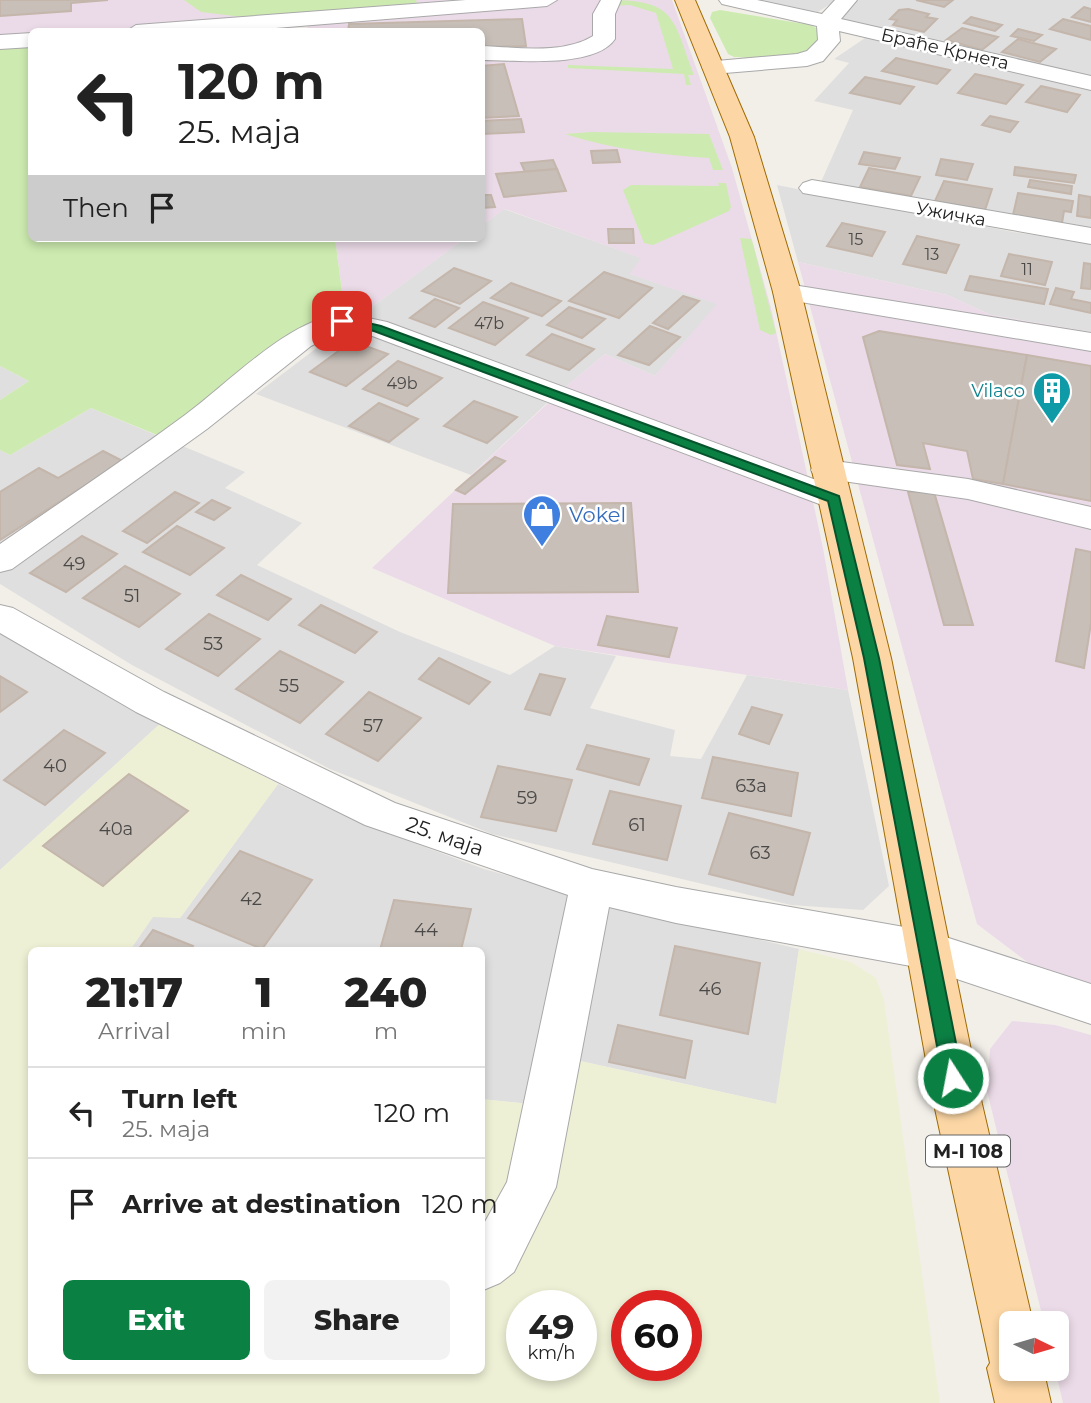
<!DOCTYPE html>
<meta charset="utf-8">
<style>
body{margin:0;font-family:Montserrat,sans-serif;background:#f2f2f2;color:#222;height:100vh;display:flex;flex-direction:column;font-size:26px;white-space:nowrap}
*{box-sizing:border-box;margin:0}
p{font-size:23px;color:#767676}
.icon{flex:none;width:38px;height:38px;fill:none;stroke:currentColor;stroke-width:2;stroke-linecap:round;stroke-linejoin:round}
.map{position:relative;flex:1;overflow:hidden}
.side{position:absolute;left:28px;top:947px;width:457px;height:427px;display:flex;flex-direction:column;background:#fff;border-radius:10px;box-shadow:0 4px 10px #0003}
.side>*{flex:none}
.hud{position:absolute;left:28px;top:28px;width:457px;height:214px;border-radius:10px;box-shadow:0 4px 10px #0003;background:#fff;color:#222;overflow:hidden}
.needle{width:46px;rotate:95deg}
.controls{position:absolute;left:999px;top:1311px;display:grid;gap:14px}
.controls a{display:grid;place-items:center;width:70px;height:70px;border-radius:10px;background:#fff;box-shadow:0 4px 10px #0003;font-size:35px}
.speed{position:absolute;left:506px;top:1290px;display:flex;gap:14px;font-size:35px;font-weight:700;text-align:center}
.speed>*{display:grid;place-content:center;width:91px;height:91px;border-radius:50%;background:#fff;box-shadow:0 4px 10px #0003;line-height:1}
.speed small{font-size:18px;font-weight:400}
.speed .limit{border:10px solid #d22;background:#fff;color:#111}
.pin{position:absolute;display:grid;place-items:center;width:60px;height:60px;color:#fff;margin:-30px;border-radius:14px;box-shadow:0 4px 10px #0006}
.me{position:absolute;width:77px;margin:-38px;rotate:349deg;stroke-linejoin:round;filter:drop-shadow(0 0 5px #0008)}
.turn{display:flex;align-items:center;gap:24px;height:147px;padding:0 35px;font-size:32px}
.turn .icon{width:91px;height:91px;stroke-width:2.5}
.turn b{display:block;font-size:49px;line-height:60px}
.then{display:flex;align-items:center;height:66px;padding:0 35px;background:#0003;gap:14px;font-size:26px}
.eta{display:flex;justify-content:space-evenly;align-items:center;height:119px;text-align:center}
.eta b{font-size:42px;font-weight:800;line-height:49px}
.action{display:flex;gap:14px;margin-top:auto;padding:14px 35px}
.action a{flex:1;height:80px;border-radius:10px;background:#0b8043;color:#fff;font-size:28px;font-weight:800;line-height:80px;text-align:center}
.action a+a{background:#f2f2f2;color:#222}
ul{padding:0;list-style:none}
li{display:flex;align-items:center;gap:21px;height:91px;padding:0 35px;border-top:2px solid #e0e0e0}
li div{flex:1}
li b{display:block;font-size:26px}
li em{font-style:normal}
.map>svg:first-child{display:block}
.residential{fill:#e0dfdf}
.industrial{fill:#ebdbe8}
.farmland{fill:#eef0d5;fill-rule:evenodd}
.grass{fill:#cdebb0}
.building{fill:#c7bfb8;stroke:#c4b6ab;stroke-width:2}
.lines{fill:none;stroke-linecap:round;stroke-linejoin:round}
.minor-casing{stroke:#a9a9a9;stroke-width:2}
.major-casing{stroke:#a06b00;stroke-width:2}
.minor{fill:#fff;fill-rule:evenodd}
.major{fill:#fcd6a4;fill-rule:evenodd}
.route{fill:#0b8043;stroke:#07532c;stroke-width:2}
.labels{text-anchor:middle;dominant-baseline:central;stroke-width:5;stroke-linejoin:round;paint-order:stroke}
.far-number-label{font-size:16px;fill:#4b4948}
.far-street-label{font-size:18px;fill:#222;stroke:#fff}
.far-culture-label{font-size:18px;fill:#0d838f;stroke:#fff;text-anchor:end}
.number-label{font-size:18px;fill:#4b4948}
.shield{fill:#fff;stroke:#646464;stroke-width:2}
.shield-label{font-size:19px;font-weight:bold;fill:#222}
.shop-label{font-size:21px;fill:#366cbe;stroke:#fff;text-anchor:start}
.street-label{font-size:21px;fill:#222;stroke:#fff}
</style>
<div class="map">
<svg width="1091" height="1403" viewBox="0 0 1091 1403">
<rect width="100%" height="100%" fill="#f2efe9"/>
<!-- residential -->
<g class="residential">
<polygon points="758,0 836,0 818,12"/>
<polygon points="859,0 1091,0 1091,76 833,18"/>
<polygon points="868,36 1091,87 1091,233 821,182 853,110 814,101 849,63 834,59"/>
<polygon points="777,185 1013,232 1091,243 1091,332 991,315 947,295 798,262"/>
<polygon points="504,209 642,258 631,274 718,304 655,376 605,354 563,389 361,315 465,238 481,238 481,226"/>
<polygon points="363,328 548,402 471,475 256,394 334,335"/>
<polygon points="0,366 29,381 0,400"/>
<polygon points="91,408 245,472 225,488 302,523 257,565 400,632 510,675 555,646 616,656 590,708 675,730 670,756 701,759 747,675 848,690 889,886 863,910 791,905 492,834 330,769 132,665 0,584 0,450 10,455"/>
<polygon points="0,633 162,722 0,870"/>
<polygon points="278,784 363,824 484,869 598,901 799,949 777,1104 580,1061 569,1108 481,1099 481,950 130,950 153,916 180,918"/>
</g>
<!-- industrial -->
<g class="industrial">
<polygon points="0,0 672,0 732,168 771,308 823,548 848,690 555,646 372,568 563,389 605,354 655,376 717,304 630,274 641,258 505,209 481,226 481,32 308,31 307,23 203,32 32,32 31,46 0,49"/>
<polygon points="335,238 465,238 361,315 344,307"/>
<polygon points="798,262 947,295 991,315 1091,332 1091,990 1034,967 977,924"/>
<polygon points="1012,1021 1055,1025 1091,1035 1091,1403 1063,1403 1055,1369 1057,1323 1044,1323 987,1091 990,1049"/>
</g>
<!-- farmland -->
<path class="farmland" d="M162,722L278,784L180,918L153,917L130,950H32V1370H481V1099L569,1108L580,1061L776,1104L799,949L851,962L876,978L884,1000L940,1403H0V870ZM522,1306H581V1365H522ZM626,1306H686V1365H626Z"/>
<!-- grass -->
<g class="grass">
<polygon points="184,0 416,0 417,3 242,17 201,12"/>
<path d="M610,0C677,0 673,20 694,75H688L691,85H686L684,74L568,68V65L673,69L656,13L630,5L610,6Z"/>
<path d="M720,10L811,25L821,31C819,66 759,58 734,57L728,54L710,18L712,12Z"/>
<polygon points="31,46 32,238 335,238 344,307 162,437 91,408 10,455 0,450 0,400 29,381 0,366 0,49"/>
<path d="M591,132L709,134L723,170H713L709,158C660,155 612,149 565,134Z"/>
<polygon points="718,183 726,183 731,207 729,211 653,245 644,243 623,190 631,185 719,186"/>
<polygon points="740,238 751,239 753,244 776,333 771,335 760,330"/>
</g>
<!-- building -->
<g class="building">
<polygon points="0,0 108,0 71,3 71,11 0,16"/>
<polygon points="916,0 953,0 944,7"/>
<polygon points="1084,7 1091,9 1091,22 1072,17"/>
<polygon points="908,9 929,14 926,17 937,19 924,32 893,25 897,20 890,19 899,10"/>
<polygon points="971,17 1002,25 995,31 964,23"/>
<polygon points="522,19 526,46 481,47 481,32 348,32 349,24"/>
<polygon points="1063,19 1091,26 1091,40 1050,29"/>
<polygon points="962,28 998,37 982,50 946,40"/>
<polygon points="1018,29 1042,35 1034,41 1011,36"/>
<polygon points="1018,39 1056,49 1040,62 1002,52"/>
<polygon points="896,58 950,70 937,84 882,71"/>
<polygon points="504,64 519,116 481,118 481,66"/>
<polygon points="975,74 989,77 1023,85 1006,104 958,93"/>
<polygon points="865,77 914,87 900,104 850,93"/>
<polygon points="1041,86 1080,95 1067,112 1026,102"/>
<polygon points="990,116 1018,122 1010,132 982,125"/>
<polygon points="521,119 524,132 481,134 481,121"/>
<polygon points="617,150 620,162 593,163 591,151"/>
<polygon points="864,152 900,158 895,169 859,164"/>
<polygon points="941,159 973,164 967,180 936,175"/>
<polygon points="553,160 557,169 525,172 521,163"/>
<polygon points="1015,167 1076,175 1074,183 1014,175"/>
<polygon points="869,168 920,177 911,196 860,187"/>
<polygon points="557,169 566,191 504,197 496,174"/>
<polygon points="1030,180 1072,186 1071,194 1028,187"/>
<polygon points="944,181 992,189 985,210 935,201"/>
<polygon points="1018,193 1073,201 1071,212 1064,211 1062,223 1013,215"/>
<polygon points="481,195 491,195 495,207 481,208"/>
<polygon points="1079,195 1091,197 1091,218 1077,216"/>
<polygon points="842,223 885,232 872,256 827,246"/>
<polygon points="608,229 633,229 634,243 609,243"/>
<polygon points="917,236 959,245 946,273 903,264"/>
<polygon points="1009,254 1052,262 1045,285 1001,276"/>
<polygon points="1084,263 1091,264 1091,289 1081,288"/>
<polygon points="454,268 491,281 460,304 422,291"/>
<polygon points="604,272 652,288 619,318 569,301"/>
<polygon points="970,276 1048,289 1044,304 965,290"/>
<polygon points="511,283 561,301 542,316 491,298"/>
<polygon points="1056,288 1074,292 1071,299 1091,303 1091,313 1050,304"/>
<polygon points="683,296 699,301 668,329 653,323"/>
<polygon points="435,299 459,308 435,327 410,318"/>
<polygon points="483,302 528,318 495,345 449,328"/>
<polygon points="569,307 605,319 582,338 547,325"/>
<polygon points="650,326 680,337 649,365 618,355"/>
<polygon points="879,331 1027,355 1003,484 973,479 967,451 923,443 930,469 897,465 863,337"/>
<polygon points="552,334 594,349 569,370 527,355"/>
<polygon points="352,341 388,354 346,386 310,372"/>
<polygon points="1027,355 1091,366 1091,501 1003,484"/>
<polygon points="398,361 442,378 407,406 363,389"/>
<polygon points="474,401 485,405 517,417 487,443 444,426"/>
<polygon points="379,403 418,419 389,442 349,426"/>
<polygon points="103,451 123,461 0,540 0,492 39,468 58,478"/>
<polygon points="495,457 505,461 465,494 456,490"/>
<polygon points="175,492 199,503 147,543 123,531"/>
<polygon points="908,492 934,492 973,625 944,625"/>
<polygon points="212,500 230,508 214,520 196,512"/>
<polygon points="631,503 638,592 448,593 453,504"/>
<polygon points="177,526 224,548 190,575 143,552"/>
<polygon points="82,536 117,554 66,592 30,573"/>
<polygon points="1076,549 1091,552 1091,623 1084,668 1056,661"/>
<polygon points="125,566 180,594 139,627 83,598"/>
<polygon points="241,575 291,599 268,620 217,595"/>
<polygon points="321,605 377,632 355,653 299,625"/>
<polygon points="209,614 260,639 218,676 166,649"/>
<polygon points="607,616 677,628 669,657 598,645"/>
<polygon points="280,651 343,682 300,723 236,689"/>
<polygon points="439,658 490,682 469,704 419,679"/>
<polygon points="540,674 565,679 550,715 525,709"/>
<polygon points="0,676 27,692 0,712"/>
<polygon points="369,692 421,718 378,761 326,734"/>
<polygon points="752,707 782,715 769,744 739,734"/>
<polygon points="64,730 105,753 45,805 4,780"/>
<polygon points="587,745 649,759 639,785 577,769"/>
<polygon points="713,757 798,773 791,816 702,798"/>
<polygon points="498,766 572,780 556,831 481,817"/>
<polygon points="129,774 188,811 103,886 43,846"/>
<polygon points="610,791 681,806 667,860 593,844"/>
<polygon points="729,813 810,833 793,895 709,874"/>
<polygon points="240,851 312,880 262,949 188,918"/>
<polygon points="394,900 471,909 461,950 380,950"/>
<polygon points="153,930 193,946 190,950 138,950"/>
<polygon points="675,946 760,963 748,1034 660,1015"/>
<polygon points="618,1025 692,1041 685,1078 609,1062"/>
</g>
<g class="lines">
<defs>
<g id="minor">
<polygon points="466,0 557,0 547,6 226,32 125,32 136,25"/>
<path d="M601,0H621L615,14V39C595,69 513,60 481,60V46C516,47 562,55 593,36V14Z"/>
<polygon points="719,0 757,0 822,14 835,0 857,0 841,19 1091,76 1091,90 839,31 840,41 823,61 807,66 713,74 705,72 702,67 705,62 797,54 807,51 818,40 817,26 722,4"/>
<polygon points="32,33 32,47 0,49 0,35"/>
<polygon points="812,180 1091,228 1091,244 803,193 799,188 803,183"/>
<polygon points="787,284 1091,333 1091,351 777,298 773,292 777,286"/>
<path d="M345,313L387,322L846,491L851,498L846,505L834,508L822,505L367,334L339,331L311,346L207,429L12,569L0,572V544C62,501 124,460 185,415C230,382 288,319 345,313Z"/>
<polygon points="827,460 968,479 1091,507 1091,529 968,499 815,477 811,470 815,463"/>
<polygon points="0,605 13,608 164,692 395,803 592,869 676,887 927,931 1091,984 1091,1024 927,969 676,923 609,907 556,1187 514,1272 500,1283 481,1291 481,1229 507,1182 568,895 365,825 136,712 0,633"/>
</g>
<polygon id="major" points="675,0 695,0 754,137 801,292 891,658 982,1104 1033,1323 1012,1323 1012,1368 1043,1368 1051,1403 995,1403 987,1368 990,1363 934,1104 853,658 773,292 730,137"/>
</defs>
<!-- minor casing -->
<use href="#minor" class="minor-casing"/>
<!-- major casing -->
<use href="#major" class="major-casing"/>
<!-- minor -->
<use href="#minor" class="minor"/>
<!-- major -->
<use href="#major" class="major"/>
</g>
<!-- route -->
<polygon class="route" points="342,317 381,326 839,496 879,658 963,1078 960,1084 953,1087 946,1084 943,1078 864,658 828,501 374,331 337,323 336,321"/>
<!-- icons -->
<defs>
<symbol id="building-pin" viewBox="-11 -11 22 30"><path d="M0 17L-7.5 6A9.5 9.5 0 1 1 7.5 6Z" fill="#0f9aa8" stroke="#fff"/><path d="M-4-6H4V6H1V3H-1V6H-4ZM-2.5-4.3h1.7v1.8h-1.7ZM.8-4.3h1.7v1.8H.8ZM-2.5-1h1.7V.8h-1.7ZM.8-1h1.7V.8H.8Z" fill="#fff"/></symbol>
<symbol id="shop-pin" viewBox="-11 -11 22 30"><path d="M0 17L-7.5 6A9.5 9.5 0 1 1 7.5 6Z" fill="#3f7fe0" stroke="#fff"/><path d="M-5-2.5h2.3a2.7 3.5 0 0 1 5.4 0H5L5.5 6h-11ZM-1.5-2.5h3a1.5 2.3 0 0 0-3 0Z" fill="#fff"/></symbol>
</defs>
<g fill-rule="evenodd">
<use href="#building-pin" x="1030" y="369" width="44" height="60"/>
<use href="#shop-pin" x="520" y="492" width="44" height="60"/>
</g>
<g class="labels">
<!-- far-number labels -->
<g class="far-number-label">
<text x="856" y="239">15</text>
<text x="932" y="254">13</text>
<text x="1027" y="269">11</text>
<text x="489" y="323">47b</text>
<text x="402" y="383">49b</text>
</g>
<!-- far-street labels -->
<g class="far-street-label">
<text transform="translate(945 49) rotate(13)">Браће Крнета</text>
<text transform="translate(951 214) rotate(10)">Ужичка</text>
</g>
<!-- far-culture labels -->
<g class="far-culture-label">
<text x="1025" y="391">Vilaco</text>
</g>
<!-- number labels -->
<g class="number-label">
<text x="74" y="564">49</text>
<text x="132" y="596">51</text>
<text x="213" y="644">53</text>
<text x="289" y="686">55</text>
<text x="373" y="726">57</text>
<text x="55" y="766">40</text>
<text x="751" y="786">63a</text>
<text x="527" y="798">59</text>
<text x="637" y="825">61</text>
<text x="116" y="829">40a</text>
<text x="760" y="853">63</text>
<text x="251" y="899">42</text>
<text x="426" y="930">44</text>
<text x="710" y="989">46</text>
</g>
<!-- shield labels -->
<rect class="shield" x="926" y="1135.5" width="84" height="31" rx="5"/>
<g class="shield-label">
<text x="968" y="1151">M-I 108</text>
</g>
<!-- shop labels -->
<g class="shop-label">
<text x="569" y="514">Vokel</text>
</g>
<!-- street labels -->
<g class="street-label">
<text transform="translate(445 836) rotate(19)">25. маја</text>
</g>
</g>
</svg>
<div class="controls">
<a><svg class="needle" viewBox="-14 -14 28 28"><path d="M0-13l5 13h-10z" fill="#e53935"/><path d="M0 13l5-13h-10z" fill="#767676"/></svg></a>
</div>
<div class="speed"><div>49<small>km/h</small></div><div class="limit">60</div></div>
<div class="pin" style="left:342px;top:321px;background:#d93025"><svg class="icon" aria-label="arrive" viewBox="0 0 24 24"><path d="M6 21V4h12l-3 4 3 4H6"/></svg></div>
<svg class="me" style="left:953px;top:1078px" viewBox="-20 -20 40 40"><circle r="17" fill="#0b8043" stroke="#fff" stroke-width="3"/><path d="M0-11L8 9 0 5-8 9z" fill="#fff"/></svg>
<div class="hud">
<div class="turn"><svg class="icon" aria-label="left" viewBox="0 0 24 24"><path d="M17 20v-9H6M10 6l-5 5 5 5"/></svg><div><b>120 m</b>25. маја</div></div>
<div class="then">Then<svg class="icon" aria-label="arrive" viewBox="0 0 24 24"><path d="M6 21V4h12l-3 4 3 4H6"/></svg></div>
</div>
<section class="side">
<div class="eta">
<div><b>21:17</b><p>Arrival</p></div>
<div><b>1</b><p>min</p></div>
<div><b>240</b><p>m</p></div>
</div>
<ul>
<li><svg class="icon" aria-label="left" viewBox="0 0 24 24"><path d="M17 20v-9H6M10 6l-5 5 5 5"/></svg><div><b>Turn left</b><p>25. маја</p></div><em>120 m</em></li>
<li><svg class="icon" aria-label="arrive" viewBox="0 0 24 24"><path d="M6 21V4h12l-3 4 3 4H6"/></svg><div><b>Arrive at destination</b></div><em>120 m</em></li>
</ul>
<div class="action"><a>Exit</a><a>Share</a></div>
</section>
</div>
